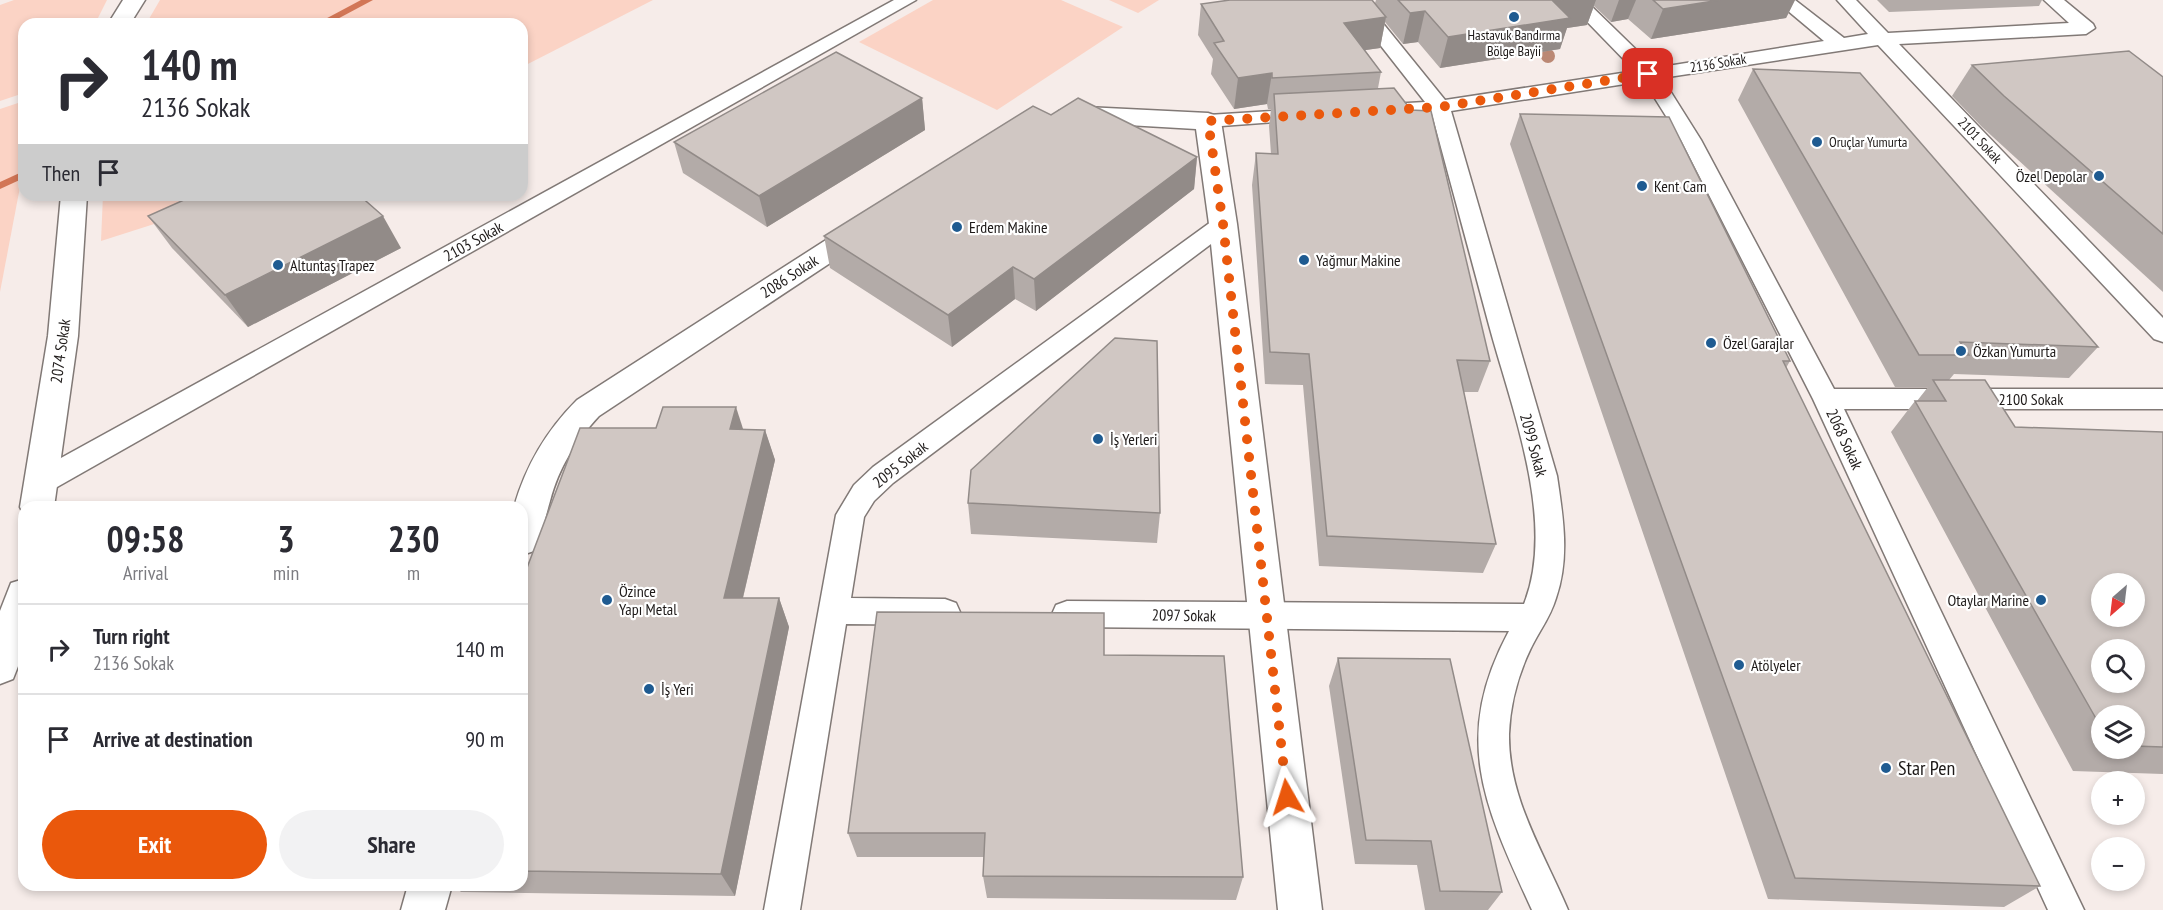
<!DOCTYPE html>
<meta charset="utf-8">
<style>
body{margin:0;font-family:"PT Sans Narrow",sans-serif;background:#f2f2f3;color:#2b2b33;height:100vh;display:flex;flex-direction:column;font-size:22px;white-space:nowrap}
*{box-sizing:border-box;margin:0}
p{font-size:20px;color:#7c7c81}
.icon{flex:none;width:33px;height:33px;fill:none;stroke:currentColor;stroke-width:2;stroke-linecap:round;stroke-linejoin:round}
.map{position:relative;flex:1;overflow:hidden}
.panel{position:absolute;left:18px;top:501px;width:510px;height:390px;display:flex;flex-direction:column;background:#fff;border-radius:18px;box-shadow:0 3px 9px #0003}
.panel>*{flex:none}
.banner{position:absolute;left:18px;top:18px;width:510px;height:183px;border-radius:18px;box-shadow:0 3px 9px #0003;background:#fff;color:#2b2b33;overflow:hidden}
.needle{width:39px;rotate:208deg}
.controls{position:absolute;left:2091px;top:573px;display:grid;gap:12px}
.controls a{display:grid;place-items:center;width:54px;height:54px;border-radius:50%;background:#fff;box-shadow:0 3px 9px #0003;font-size:30px}
.pin{position:absolute;display:grid;place-items:center;width:51px;height:51px;color:#fff;margin:-26px;border-radius:12px;box-shadow:0 3px 9px #0006}
.me{position:absolute;width:66px;margin:-33px;rotate:354deg;stroke-linejoin:round;filter:drop-shadow(0 0 4px #0008)}
.turn{display:flex;align-items:center;gap:21px;height:126px;padding:0 24px;font-size:27px}
.turn .icon{width:78px;height:78px;stroke-width:2.5}
.turn b{display:block;font-size:42px;line-height:51px}
.then{display:flex;align-items:center;height:57px;padding:0 24px;background:#0003;gap:12px;font-size:22px}
.eta{display:flex;justify-content:space-evenly;align-items:center;height:102px;text-align:center}
.eta b{font-size:36px;font-weight:700;line-height:42px}
.primary-button{display:flex;gap:12px;margin-top:auto;padding:12px 24px}
.primary-button a{flex:1;height:69px;border-radius:36px;background:#ea580c;color:#fff;font-size:24px;font-weight:700;line-height:69px;text-align:center}
.primary-button a+a{background:#f2f2f3;color:#2b2b33}
ul{padding:0;list-style:none}
li{display:flex;align-items:center;gap:18px;height:90px;padding:0 24px;border-top:2px solid #e1e1e2}
li div{flex:1}
li b{display:block;font-size:22px}
li em{font-style:normal}
.map>svg:first-child{display:block}
.green{fill:#fbd3c5}
.lines{fill:none;stroke-linecap:round;stroke-linejoin:round}
.stream{fill:#d27656;fill-rule:evenodd}
.service-casing{stroke:#817976;stroke-width:3}
.minor-casing{stroke:#817976;stroke-width:3}
.service{fill:#fff;fill-rule:evenodd}
.minor{fill:#fff;fill-rule:evenodd}
.tree{fill:#bb8874}
.wall{fill:#b3aba8;fill-rule:evenodd}
.shaded-wall{fill:#928b88}
.building{fill:#d0c7c3;stroke:#928b88;stroke-width:1.5;fill-rule:evenodd}
.route{stroke:#ea580c;stroke-width:10;stroke-dasharray:0 18}
.poi-dot{fill:#1f5b91;stroke:#fff;stroke-width:2}
.labels{text-anchor:middle;dominant-baseline:central;stroke-width:4.5;stroke-linejoin:round;paint-order:stroke}
.far-poi-label{font-size:14px;fill:#1e1a19;stroke:#fff}
.far-street-label{font-size:14px;fill:#1e1a19;stroke:#fff}
.poi-label{font-size:16px;fill:#1e1a19;stroke:#fff;text-anchor:start}
.street-label{font-size:16px;fill:#1e1a19;stroke:#fff}
.near-poi-label{font-size:20px;fill:#1e1a19;stroke:#fff;text-anchor:start}
</style>
<div class="map">
<svg width="2163" height="910" viewBox="0 0 2163 910">
<rect width="100%" height="100%" fill="#f6ece9"/>
<!-- green -->
<g class="green">
<polygon points="14,0 107,0 95,24 24,24 24,93 0,101 0,5"/>
<polygon points="160,0 653,0 522,67 522,24 146,24"/>
<polygon points="933,0 1061,0 1123,27 997,110 859,42"/>
<polygon points="1109,0 1159,0 1138,13"/>
<polygon points="24,101 24,166 0,292 0,109"/>
<polygon points="103,195 245,195 101,241"/>
</g>
<g class="lines">
<!-- stream -->
<g class="stream">
<polygon points="361,0 373,0 328,24 316,24"/>
<polygon points="24,171 24,178 0,189 0,182"/>
</g>
<defs>
<g id="service">
<polygon points="894,0 916,0 50,491 40,494 30,491 26,483 30,475"/>
<path d="M1345,0H1364L1445,100L1635,71L1566,0H1585L1655,68L1824,41L1775,0H1795L1844,38L1868,34L1837,0H1856L1888,33L2069,23L2044,0H2064L2093,24L2095,28L2086,34L1899,44L2163,318V342L2154,339L1878,45L1662,78L1701,140L1834,389H2163V409H1844L2084,910H2048L1813,399L1681,140L1644,81L1451,111L1557,476C1563,516 1570,558 1556,598C1550,618 1539,631 1530,650C1518,675 1510,706 1509,734C1508,798 1544,853 1568,910H1532C1485,807 1451,739 1509,631L1067,627L1056,623L1052,614L1056,605L1067,601L1524,604C1557,522 1511,407 1489,325C1470,254 1451,184 1432,114L1366,115L1363,111L1366,107L1373,105L1425,102Z"/>
<polygon points="1307,109 1314,111 1317,115 1314,119 1208,127 1201,125 1198,121 1201,117 1208,115"/>
<polygon points="1223,217 1231,219 1234,224 1231,229 893,483 874,501 864,517 851,598 945,599 956,603 960,612 956,621 945,625 846,624 800,910 764,910 836,515 854,485 873,467 1215,219"/>
</g>
<g id="minor">
<polygon points="123,0 145,0 130,24 108,24"/>
<polygon points="1086,107 1208,113 1217,116 1221,121 1237,224 1322,910 1278,910 1209,224 1196,129 1059,121 1055,116 1059,111"/>
<polygon points="61,195 87,195 78,336 54,507 24,507 24,515 20,507 48,336"/>
<path d="M864,219L874,222L878,228L874,234L599,416C575,442 559,467 550,501C545,518 542,535 534,551L522,555V507H514C526,465 546,431 577,400L854,222Z"/>
<polygon points="24,579 24,651 13,679 0,684 0,611 11,583"/>
<polygon points="408,885 452,885 445,910 401,910"/>
</g>
</defs>
<!-- service casing -->
<use href="#service" class="service-casing"/>
<!-- minor casing -->
<use href="#minor" class="minor-casing"/>
<!-- service -->
<use href="#service" class="service"/>
<!-- minor -->
<use href="#minor" class="minor"/>
</g>
<!-- trees -->
<circle class="tree" cx="1548" cy="56" r="7"/>
<!-- wall -->
<g class="wall">
<polygon points="1376,0 1795,0 1786,18 1651,39 1628,19 1611,22 1594,6 1587,25 1567,28 1560,49 1440,68 1418,42 1403,44 1385,22 1380,48 1365,50 1381,72 1378,88 1490,361 1478,392 1464,392 1496,544 1483,573 1319,566 1303,385 1265,384 1252,185 1256,153 1271,154 1269,126 1271,109 1268,109 1267,104 1234,109 1211,74 1213,59 1198,35 1201,4 1375,3"/>
<polygon points="1877,0 2042,0 2039,6 1889,12"/>
<polygon points="1972,65 2163,77 2163,292 1982,127 1952,96"/>
<path d="M1753,69L2098,347L2069,378L1954,374L1949,380L2015,427L2163,432V774L2073,771L1891,432L1915,401H1917L1928,387H1895L1738,100ZM2102,716H2134V748H2102Z"/>
<polygon points="922,98 925,130 767,227 683,173 674,142"/>
<polygon points="1520,114 1790,361 1786,368 2040,886 2004,907 1768,899 1510,144"/>
<polygon points="1051,115 1197,157 1194,189 1036,311 1015,299 952,347 830,268 824,236"/>
<polygon points="148,216 401,248 248,327 172,248"/>
<polygon points="744,429 765,430 775,460 743,598 779,598 789,627 735,896 461,892 454,885 522,885 522,581"/>
<polygon points="968,503 1160,513 1157,543 971,534"/>
<polygon points="1104,655 1243,877 1236,900 987,898 983,876 984,857 857,857 848,833"/>
<polygon points="1338,658 1502,892 1488,910 1425,910 1417,865 1355,864 1329,686"/>
</g>
<!-- shaded-wall -->
<g class="shaded-wall">
<polygon points="1563,0 1596,0 1587,25 1567,28 1560,49 1440,68 1448,37 1553,1"/>
<polygon points="1619,0 1636,0 1628,19 1611,22"/>
<polygon points="1720,0 1795,0 1786,18 1651,39 1663,9"/>
<polygon points="1425,11 1418,42 1403,44 1410,13"/>
<polygon points="1386,17 1380,48 1338,54 1344,23"/>
<polygon points="1272,73 1267,104 1234,109 1238,78"/>
<polygon points="922,98 925,130 767,227 759,196"/>
<polygon points="1197,157 1194,189 1036,311 1034,279"/>
<polygon points="383,216 401,248 248,327 225,295"/>
<polygon points="1013,267 1015,299 952,347 948,315"/>
<polygon points="736,407 746,438 730,429"/>
<polygon points="765,430 775,460 736,627 724,598"/>
<polygon points="779,598 789,627 735,896 721,874"/>
</g>
<!-- building -->
<g class="building">
<polygon points="1230,0 1372,0 1386,17 1344,23 1381,72 1272,78 1272,73 1238,78 1214,43 1224,41 1201,4"/>
<polygon points="1398,0 1563,0 1553,1 1570,18 1448,37 1425,11 1410,13"/>
<polygon points="1653,0 1720,0 1663,9"/>
<polygon points="2129,51 2163,77 2163,234 2004,96 1972,65"/>
<polygon points="836,52 922,98 759,196 674,142"/>
<polygon points="1753,69 1860,73 2098,347 1960,342 1969,355 1919,355"/>
<polygon points="1394,88 1411,110 1431,111 1490,361 1457,360 1496,544 1327,536 1309,354 1270,352 1256,153 1278,154 1274,94"/>
<polygon points="1078,98 1197,157 1034,279 1013,267 948,315 824,236 1033,106 1051,115"/>
<polygon points="1520,114 1669,117 1790,361 1783,361 2040,886 1795,878"/>
<polygon points="195,195 359,195 383,216 225,295 148,216"/>
<polygon points="1115,338 1157,341 1160,513 968,503 971,470"/>
<path d="M1933,380H1985L2015,427L2163,432V747L2134,746V716H2102V729L1915,401H1946ZM2102,584H2134V616H2102ZM2102,650H2134V682H2102Z"/>
<polygon points="663,407 736,407 730,429 765,430 724,598 779,598 721,874 522,871 522,581 580,428 656,428"/>
<polygon points="877,612 1104,613 1104,655 1224,656 1243,877 983,876 985,833 848,833"/>
<polygon points="1338,658 1450,659 1502,892 1440,891 1431,841 1366,840"/>
</g>
<g class="lines">
<!-- route -->
<polyline class="route" points="1287,797 1223,224 1208,121 1440,107 1648,74"/>
</g>
<!-- markers -->
<g class="poi-dot">
<circle cx="1514" cy="17" r="6"/>
<circle cx="1817" cy="142" r="6"/>
<circle cx="2099" cy="176" r="6"/>
<circle cx="1642" cy="186" r="6"/>
<circle cx="957" cy="227" r="6"/>
<circle cx="1304" cy="260" r="6"/>
<circle cx="278" cy="265" r="6"/>
<circle cx="1711" cy="343" r="6"/>
<circle cx="1961" cy="351" r="6"/>
<circle cx="1098" cy="439" r="6"/>
<circle cx="607" cy="600" r="6"/>
<circle cx="2041" cy="600" r="6"/>
<circle cx="1739" cy="665" r="6"/>
<circle cx="649" cy="689" r="6"/>
<circle cx="1886" cy="768" r="6"/>
</g>
<g class="labels">
<!-- far-poi labels -->
<g class="far-poi-label">
<text x="1514" y="35">Hastavuk Bandırma<tspan x="1514" dy="16">Bölge Bayii</tspan></text>
<text x="1829" y="142" text-anchor="start">Oruçlar Yumurta</text>
</g>
<!-- far-street labels -->
<g class="far-street-label">
<text transform="translate(1718 63) rotate(-9)">2136 Sokak</text>
<text transform="translate(1980 140) rotate(47)">2101 Sokak</text>
</g>
<!-- poi labels -->
<g class="poi-label">
<text x="2087" y="176" text-anchor="end">Özel Depolar</text>
<text x="1654" y="186">Kent Cam</text>
<text x="969" y="227">Erdem Makine</text>
<text x="1316" y="260">Yağmur Makine</text>
<text x="290" y="265">Altuntaş Trapez</text>
<text x="1723" y="343">Özel Garajlar</text>
<text x="1973" y="351">Özkan Yumurta</text>
<text x="1110" y="439">İş Yerleri</text>
<text x="619" y="591">Özince<tspan x="619" dy="18">Yapı Metal</tspan></text>
<text x="2029" y="600" text-anchor="end">Otaylar Marine</text>
<text x="1751" y="665">Atölyeler</text>
<text x="661" y="689">İş Yeri</text>
</g>
<!-- street labels -->
<g class="street-label">
<text transform="translate(473 241) rotate(-29)">2103 Sokak</text>
<text transform="translate(789 276) rotate(-33)">2086 Sokak</text>
<text transform="translate(60 351) rotate(-82)">2074 Sokak</text>
<text x="2031" y="399">2100 Sokak</text>
<text transform="translate(1845 439) rotate(65)">2068 Sokak</text>
<text transform="translate(1534 445) rotate(75)">2099 Sokak</text>
<text transform="translate(900 464) rotate(-38)">2095 Sokak</text>
<text transform="translate(1184 615) rotate(1)">2097 Sokak</text>
</g>
<!-- near-poi labels -->
<g class="near-poi-label">
<text x="1898" y="768">Star Pen</text>
</g>
</g>
</svg>
<div class="controls">
<a><svg class="needle" viewBox="-14 -14 28 28"><path d="M0-13l5 13h-10z" fill="#e53935"/><path d="M0 13l5-13h-10z" fill="#7c7c81"/></svg></a>
<a><svg class="icon" aria-label="search" viewBox="0 0 24 24"><circle cx="10" cy="10" r="6"/><path d="M15 15l6 6"/></svg></a>
<a><svg class="icon" aria-label="layers" viewBox="0 0 24 24"><path d="M12 4l9 5-9 5-9-5zM3 14l9 5 9-5"/></svg></a>
<a>+</a>
<a>−</a>
</div>
<div class="pin" style="left:1648px;top:74px;background:#d93025"><svg class="icon" aria-label="arrive" viewBox="0 0 24 24"><path d="M6 21V4h12l-3 4 3 4H6"/></svg></div>
<svg class="me" style="left:1287px;top:797px" viewBox="-20 -20 40 40"><path d="M0-17L14 15 0 8-14 15z" fill="#ea580c" stroke="#fff" stroke-width="4"/></svg>
<div class="banner">
<div class="turn"><svg class="icon" aria-label="right" viewBox="0 0 24 24"><path d="M7 20v-9h11M14 6l5 5-5 5"/></svg><div><b>140 m</b>2136 Sokak</div></div>
<div class="then">Then<svg class="icon" aria-label="arrive" viewBox="0 0 24 24"><path d="M6 21V4h12l-3 4 3 4H6"/></svg></div>
</div>
<section class="panel">
<div class="eta">
<div><b>09:58</b><p>Arrival</p></div>
<div><b>3</b><p>min</p></div>
<div><b>230</b><p>m</p></div>
</div>
<ul>
<li><svg class="icon" aria-label="right" viewBox="0 0 24 24"><path d="M7 20v-9h11M14 6l5 5-5 5"/></svg><div><b>Turn right</b><p>2136 Sokak</p></div><em>140 m</em></li>
<li><svg class="icon" aria-label="arrive" viewBox="0 0 24 24"><path d="M6 21V4h12l-3 4 3 4H6"/></svg><div><b>Arrive at destination</b></div><em>90 m</em></li>
</ul>
<div class="primary-button"><a>Exit</a><a>Share</a></div>
</section>
</div>
